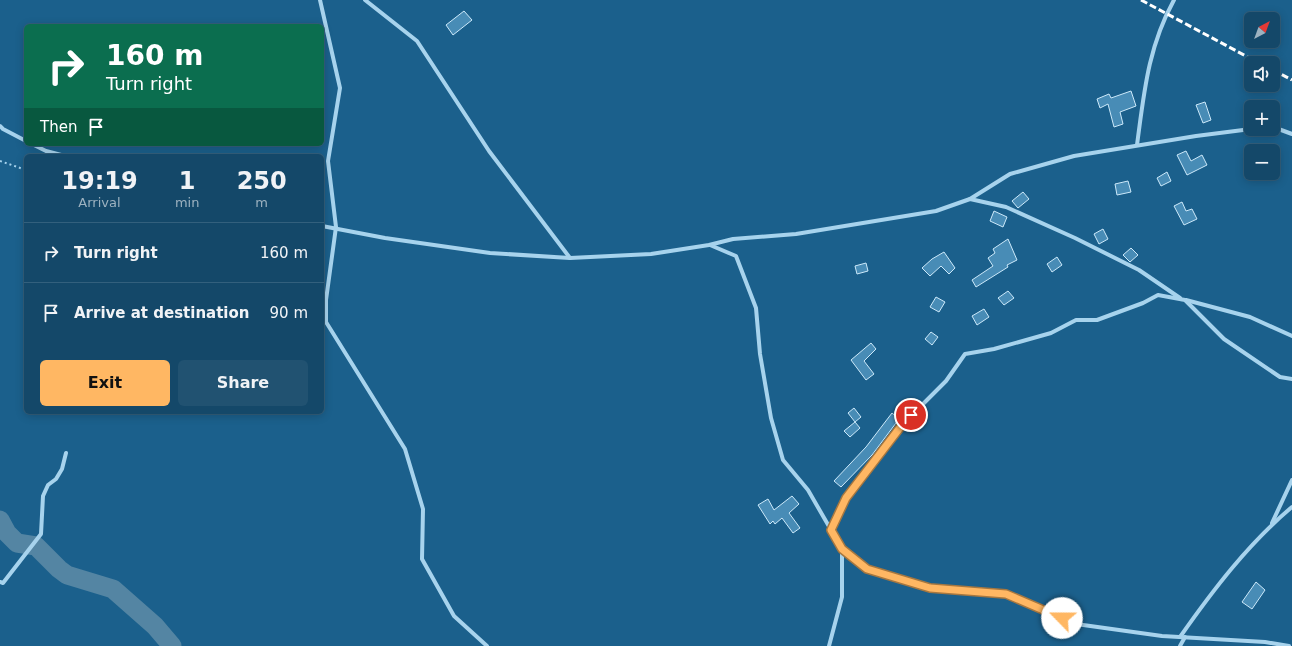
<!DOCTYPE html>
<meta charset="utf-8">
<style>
body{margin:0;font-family:"DejaVu Sans",sans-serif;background:#215271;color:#f1f3f6;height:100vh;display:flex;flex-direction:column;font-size:15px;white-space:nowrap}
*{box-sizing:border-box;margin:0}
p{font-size:13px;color:#9db2c0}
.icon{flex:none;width:22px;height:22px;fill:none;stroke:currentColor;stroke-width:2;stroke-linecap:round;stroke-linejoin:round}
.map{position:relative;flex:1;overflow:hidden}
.details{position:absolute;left:24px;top:154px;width:300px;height:260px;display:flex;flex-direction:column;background:#144869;border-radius:6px;box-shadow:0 2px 10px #0003,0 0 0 1px #33607d}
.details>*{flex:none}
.top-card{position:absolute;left:24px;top:24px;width:300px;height:122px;border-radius:6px;box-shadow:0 2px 10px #0003,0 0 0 1px #33607d;background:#0b6e4f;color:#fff;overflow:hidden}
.needle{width:26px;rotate:41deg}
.fabs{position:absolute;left:1244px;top:12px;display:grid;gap:8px}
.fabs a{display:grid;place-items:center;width:36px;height:36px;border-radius:6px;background:#144869;box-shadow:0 2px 10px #0003,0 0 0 1px #33607d;font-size:20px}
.pin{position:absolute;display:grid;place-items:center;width:34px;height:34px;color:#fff;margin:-17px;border:2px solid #fff;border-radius:50%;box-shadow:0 1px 4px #0007}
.me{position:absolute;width:44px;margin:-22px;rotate:293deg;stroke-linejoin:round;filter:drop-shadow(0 0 3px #0008)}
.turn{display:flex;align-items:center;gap:14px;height:84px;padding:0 16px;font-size:18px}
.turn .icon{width:52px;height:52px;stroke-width:2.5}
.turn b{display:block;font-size:28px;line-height:34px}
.then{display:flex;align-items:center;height:38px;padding:0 16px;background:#0003;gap:8px;font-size:15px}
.eta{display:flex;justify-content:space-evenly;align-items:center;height:68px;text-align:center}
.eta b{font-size:24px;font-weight:800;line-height:28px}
.cta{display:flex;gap:8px;margin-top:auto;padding:8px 16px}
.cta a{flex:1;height:46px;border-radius:6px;background:#ffb763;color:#111;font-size:16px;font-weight:800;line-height:46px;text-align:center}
.cta a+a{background:#215271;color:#f1f3f6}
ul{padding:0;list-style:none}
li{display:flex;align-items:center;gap:12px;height:60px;padding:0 16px;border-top:1px solid #33607d}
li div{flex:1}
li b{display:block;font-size:15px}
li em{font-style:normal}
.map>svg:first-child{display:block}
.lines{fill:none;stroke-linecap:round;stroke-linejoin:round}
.river{stroke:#5485a3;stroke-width:19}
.building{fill:#488cb6;stroke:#cce9fa}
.path{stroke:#a7d3ed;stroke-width:2;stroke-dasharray:2 3;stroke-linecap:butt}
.minor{stroke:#a7d3ed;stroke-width:4}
.rail{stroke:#fff;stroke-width:3;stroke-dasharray:7 3;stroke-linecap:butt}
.route-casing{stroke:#a67740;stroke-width:10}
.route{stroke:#ffb763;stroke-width:7}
</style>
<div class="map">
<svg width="1292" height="646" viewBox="0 0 1292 646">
<rect width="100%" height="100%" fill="#1b608c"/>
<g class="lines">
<!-- river -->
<polyline class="river" points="0,520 7,533 17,543 36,546 59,569 67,575 113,589 155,626 172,646"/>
</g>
<!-- building -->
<g class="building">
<polygon points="464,11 472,20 453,35 446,25"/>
<polygon points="1131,91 1136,106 1120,112 1123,124 1114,127 1108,104 1100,108 1097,99 1109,94 1111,98"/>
<polygon points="1205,102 1211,120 1203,123 1196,105"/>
<polygon points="1186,151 1191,161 1202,155 1207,165 1187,175 1177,155"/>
<polygon points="1167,172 1171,181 1161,186 1157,178"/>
<polygon points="1128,181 1131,192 1117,195 1115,184"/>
<polygon points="1023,192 1029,199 1018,208 1012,201"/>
<polygon points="1182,202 1186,211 1192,209 1197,219 1184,225 1174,206"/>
<polygon points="994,211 1007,217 1003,227 990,221"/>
<polygon points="1103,229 1108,239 1099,244 1094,234"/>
<polygon points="1008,239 1017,260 1007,265 1008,267 976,287 972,280 993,266 988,258 995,253 993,249"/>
<polygon points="1131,248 1138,255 1130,262 1123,255"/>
<polygon points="944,252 955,268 949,274 941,266 930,276 922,268 932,259"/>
<polygon points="1057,257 1062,265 1052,272 1047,264"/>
<polygon points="866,263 868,271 857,274 855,266"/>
<polygon points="1008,291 1014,298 1004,305 998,298"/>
<polygon points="936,297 945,302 939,312 930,307"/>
<polygon points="984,309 989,317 977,325 972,316"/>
<polygon points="931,332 938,337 932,345 925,339"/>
<polygon points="871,343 876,349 864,361 874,374 866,380 851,360"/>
<polygon points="854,408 861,417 855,422 848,413"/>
<polygon points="892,413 899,419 872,455 841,487 834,481 866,447"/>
<polygon points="855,422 860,428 850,437 844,431"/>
<polygon points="792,496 799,504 789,513 800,528 793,533 782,518 775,524 773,521 770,524 758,505 768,499 774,510"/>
<polygon points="1256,582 1265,590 1252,609 1242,602"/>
</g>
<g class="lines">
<!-- path -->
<polyline class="path" points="0,161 26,170"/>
<!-- minor -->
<g class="minor">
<polyline points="320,0 340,88 328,161 336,227 326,300 326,322 405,449 423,509 422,559 454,616 487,646"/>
<polyline points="365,0 417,41 489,151 570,258"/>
<polyline points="0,126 3,129 26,141"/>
<polyline points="1273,127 1292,134"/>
<polyline points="32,144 46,151 65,156"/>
<path d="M1137,145C1144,93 1148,47 1174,0"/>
<polyline points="970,199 1006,207 1075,238 1139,270 1180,298"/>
<polyline points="322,226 385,238 490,253 570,258 651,254 709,245 733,239 796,234 936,211 970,199 1010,174 1074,156 1196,136 1251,129"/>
<polyline points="710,245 736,256 756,308 760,354 771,418 783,460 808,490 842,549 867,569 930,588 1006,594 1076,624 1162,636 1265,642 1289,646"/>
<polyline points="1186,300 1250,317 1292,336"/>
<polyline points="1272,523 1292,480"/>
<polyline points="831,530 846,497 876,458 902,425 946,381 965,354 994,349 1051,333 1076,320 1097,320 1143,303 1158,295 1185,300 1224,339 1280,377 1292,379"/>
<polyline points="0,582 3,583 41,534 43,496 48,485 56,479 62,469 66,453"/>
<path d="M1180,637C1213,590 1248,544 1292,507"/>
<polyline points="829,646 842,597 842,549"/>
<polyline points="1180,646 1185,637"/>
</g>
<!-- rail -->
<g class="rail">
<polyline points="1141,0 1259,63"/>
<polyline points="1273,70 1292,80"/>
</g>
</g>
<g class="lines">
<defs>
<polyline id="route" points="911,415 902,425 846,498 831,530 842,549 867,569 930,588 1006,594 1062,618"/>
</defs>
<!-- route casing -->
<use href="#route" class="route-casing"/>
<!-- route -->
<use href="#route" class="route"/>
</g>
</svg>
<div class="fabs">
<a><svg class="needle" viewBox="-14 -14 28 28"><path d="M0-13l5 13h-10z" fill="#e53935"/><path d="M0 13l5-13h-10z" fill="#9db2c0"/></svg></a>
<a><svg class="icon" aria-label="sound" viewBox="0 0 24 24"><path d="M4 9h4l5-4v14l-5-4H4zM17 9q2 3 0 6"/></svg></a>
<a>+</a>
<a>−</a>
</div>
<div class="pin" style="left:911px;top:415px;background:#d93025"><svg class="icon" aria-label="arrive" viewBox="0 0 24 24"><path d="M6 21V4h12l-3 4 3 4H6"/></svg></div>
<svg class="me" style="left:1062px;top:618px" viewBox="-20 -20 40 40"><circle r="19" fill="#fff"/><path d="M0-13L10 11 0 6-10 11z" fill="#ffb763"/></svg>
<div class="top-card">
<div class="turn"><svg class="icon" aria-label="right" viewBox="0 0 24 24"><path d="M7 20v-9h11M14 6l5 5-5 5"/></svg><div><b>160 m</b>Turn right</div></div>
<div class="then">Then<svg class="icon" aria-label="arrive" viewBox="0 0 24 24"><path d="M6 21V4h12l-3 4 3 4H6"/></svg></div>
</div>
<section class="details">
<div class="eta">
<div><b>19:19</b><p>Arrival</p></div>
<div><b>1</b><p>min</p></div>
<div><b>250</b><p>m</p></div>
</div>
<ul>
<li><svg class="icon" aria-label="right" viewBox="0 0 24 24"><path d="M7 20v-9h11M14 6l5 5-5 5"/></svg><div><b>Turn right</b></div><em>160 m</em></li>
<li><svg class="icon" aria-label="arrive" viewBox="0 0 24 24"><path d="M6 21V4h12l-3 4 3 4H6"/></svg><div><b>Arrive at destination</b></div><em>90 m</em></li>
</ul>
<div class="cta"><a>Exit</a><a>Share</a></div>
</section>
</div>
